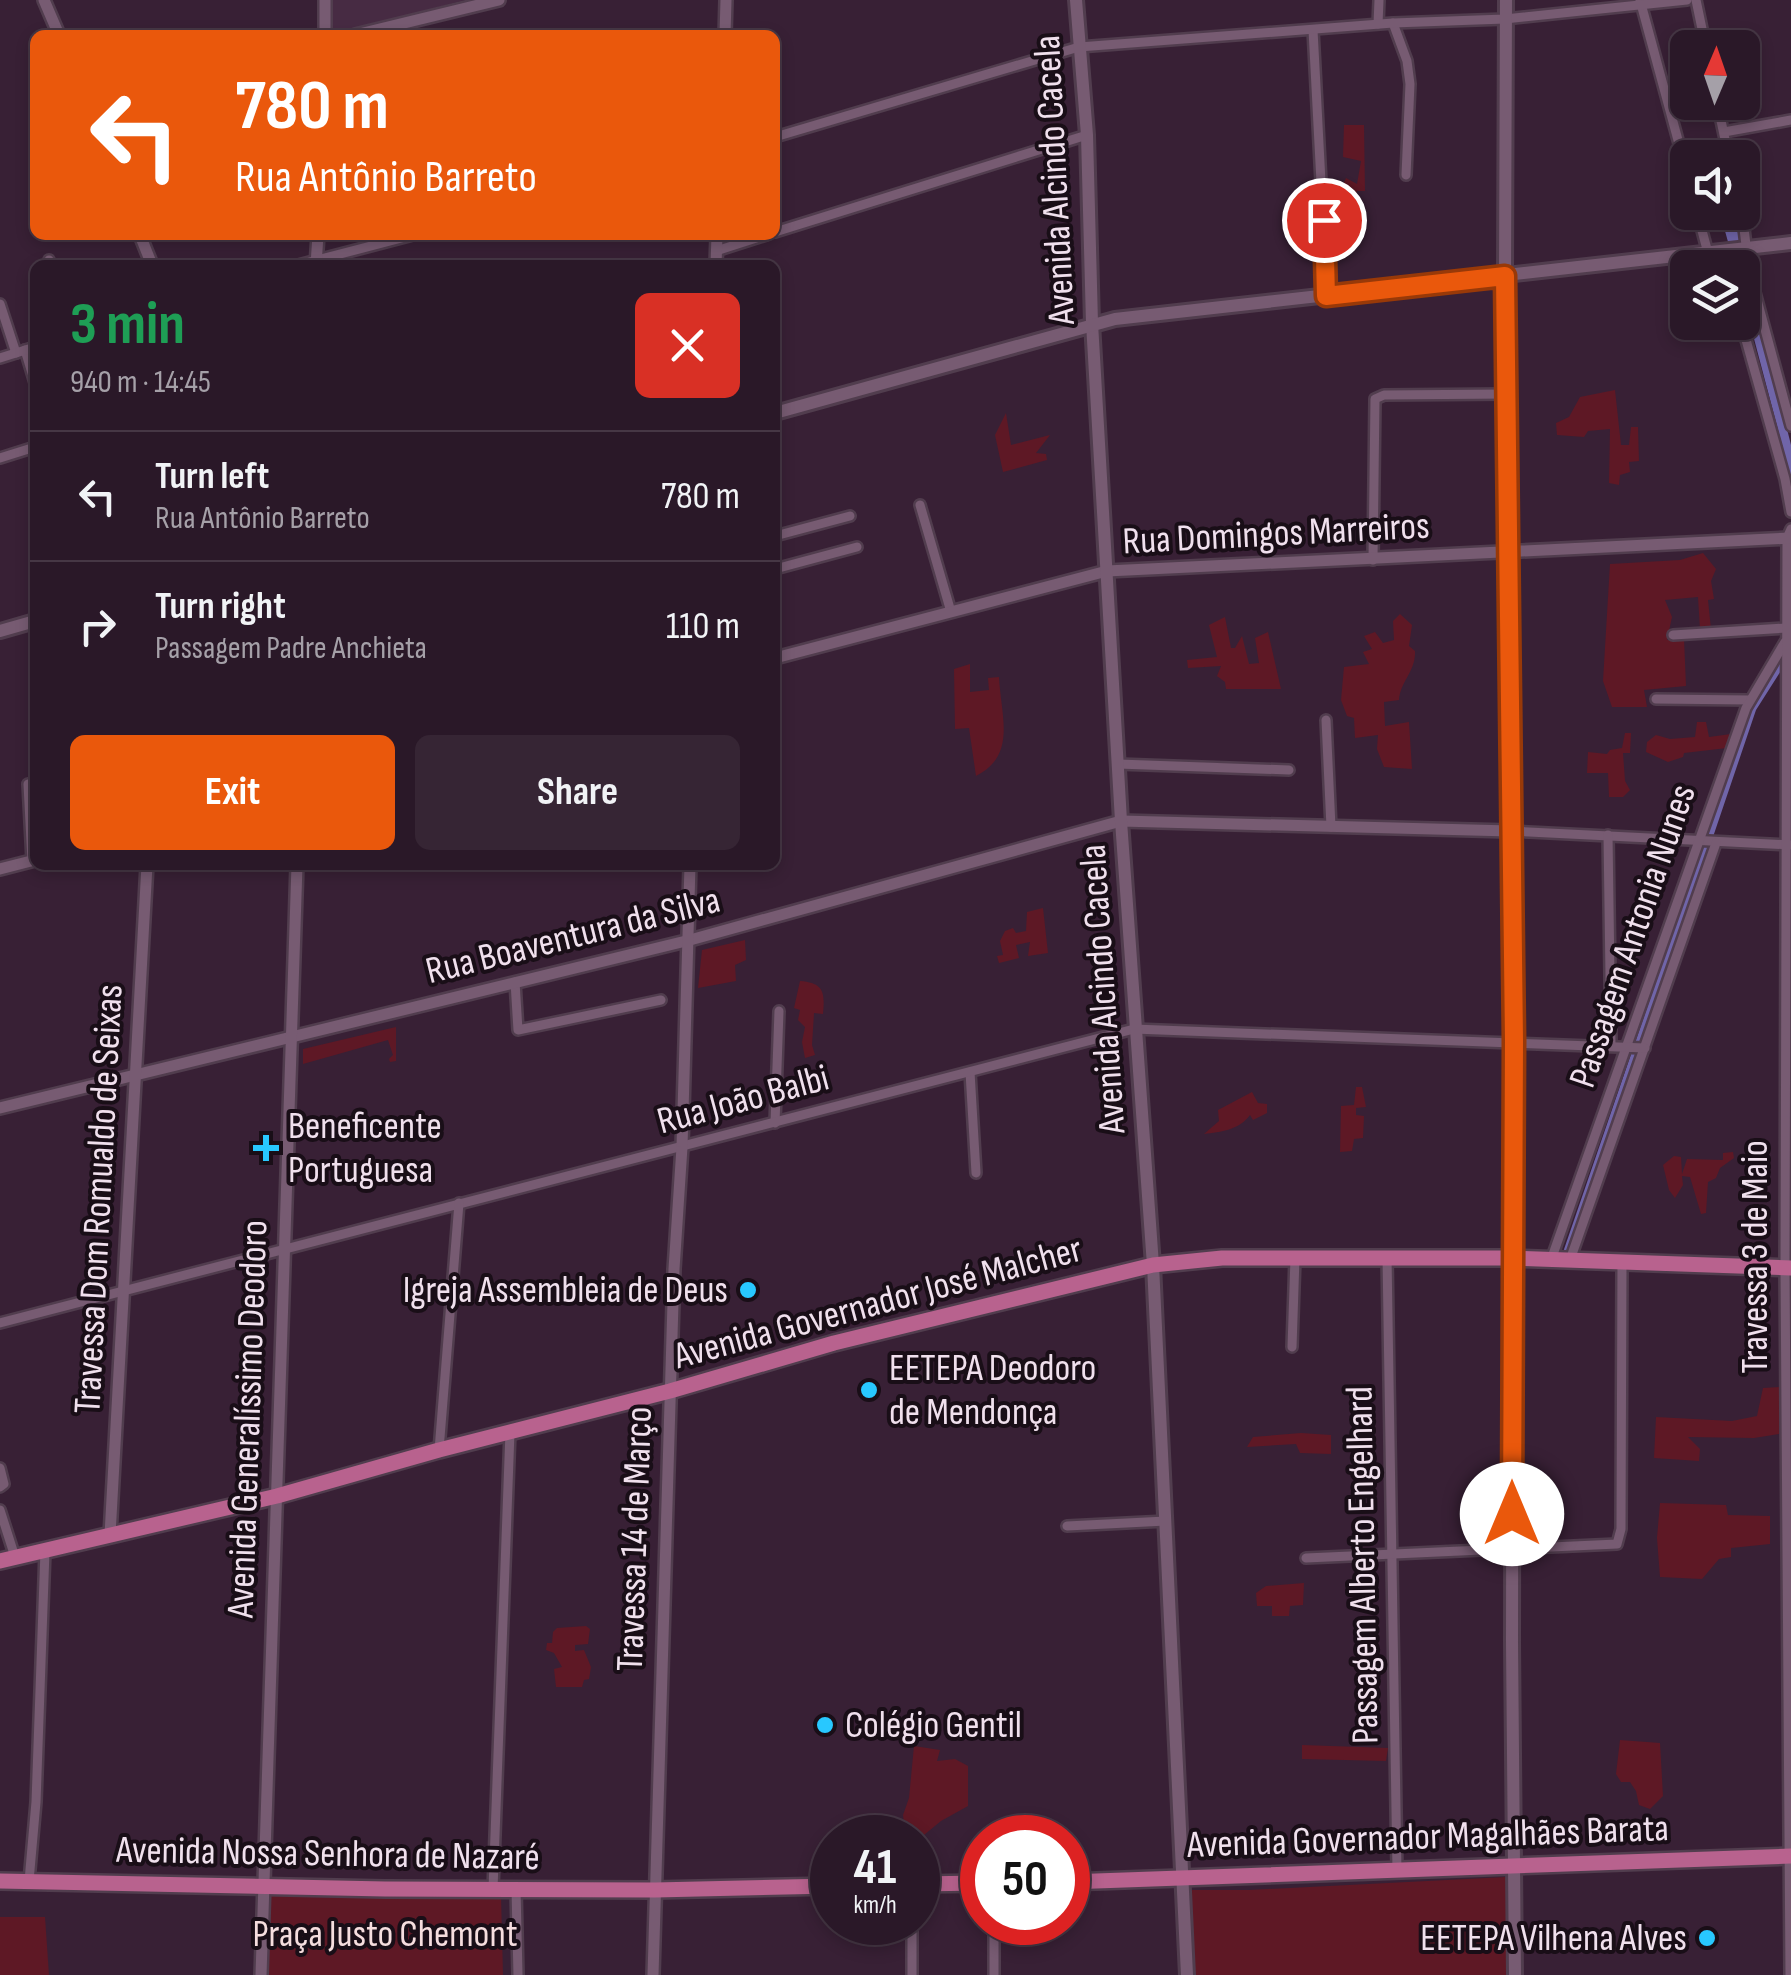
<!DOCTYPE html>
<meta charset="utf-8">
<style>
body{margin:0;font-family:"Sofia Sans Condensed",sans-serif;background:#362534;color:#f1f3f6;height:100vh;display:flex;flex-direction:column;font-size:38px;white-space:nowrap}
*{box-sizing:border-box;margin:0}
p{font-size:32px;color:#a5a0a8}
.icon{flex:none;width:55px;height:55px;fill:none;stroke:currentColor;stroke-width:2;stroke-linecap:round;stroke-linejoin:round}
.map{position:relative;flex:1;overflow:hidden}
.sheet{position:absolute;left:30px;top:260px;width:750px;height:610px;display:flex;flex-direction:column;background:#2a1828;border-radius:15px;box-shadow:0 5px 15px #0003,0 0 0 2px #463745}
.sheet>*{flex:none}
.top-card{position:absolute;left:30px;top:30px;width:750px;height:210px;border-radius:15px;box-shadow:0 5px 15px #0003,0 0 0 2px #463745;background:#ea580c;color:#fff;overflow:hidden}
.needle{width:65px;rotate:2deg}
.fabs{position:absolute;left:1670px;top:30px;display:grid;gap:20px}
.fabs a{display:grid;place-items:center;width:90px;height:90px;border-radius:15px;background:#2a1828;box-shadow:0 5px 15px #0003,0 0 0 2px #463745;font-size:50px}
.speed{position:absolute;left:810px;top:1815px;display:flex;gap:20px;font-size:50px;font-weight:700;text-align:center}
.speed>*{display:grid;place-content:center;width:130px;height:130px;border-radius:50%;background:#2a1828;box-shadow:0 5px 15px #0003,0 0 0 2px #463745;line-height:1}
.speed small{font-size:25px;font-weight:400}
.speed .limit{border:15px solid #d22;background:#fff;color:#111}
.pin{position:absolute;display:grid;place-items:center;width:85px;height:85px;color:#fff;margin:-42px;border:5px solid #fff;border-radius:50%;box-shadow:0 2px 10px #0007}
.me{position:absolute;width:110px;margin:-55px;rotate:0deg;stroke-linejoin:round;filter:drop-shadow(0 0 8px #0008)}
.turn{display:flex;align-items:center;gap:35px;height:210px;padding:0 40px;font-size:45px}
.turn .icon{width:130px;height:130px;stroke-width:2.5}
.turn b{display:block;font-size:70px;line-height:85px}
.round{display:grid;place-items:center;flex:none;width:105px;height:105px;border-radius:15px;background:#362534}
.overview{display:flex;align-items:center;justify-content:space-between;height:170px;padding:0 40px}
h1{font-size:60px;font-weight:700;line-height:75px;color:#1e9e55}
.action{display:flex;gap:20px;margin-top:auto;padding:20px 40px}
.action a{flex:1;height:115px;border-radius:15px;background:#ea580c;color:#fff;font-size:40px;font-weight:700;line-height:115px;text-align:center}
.action a+a{background:#362534;color:#f1f3f6}
ul{padding:0;list-style:none}
li{display:flex;align-items:center;gap:30px;height:130px;padding:0 40px;border-top:2px solid #463745}
li div{flex:1}
li b{display:block;font-size:38px}
li em{font-style:normal}
.map>svg:first-child{display:block}
.built{fill:#472b43}
.green{fill:#5e1825}
.water{fill:#7065a9}
.lines{fill:none;stroke-linecap:round;stroke-linejoin:round}
.minor-casing{stroke:#513d4e;stroke-width:14}
.tertiary-casing{stroke:#513d4e;stroke-width:16}
.secondary-casing{stroke:#513d4e;stroke-width:18}
.primary-casing{stroke:#513d4e;stroke-width:20}
.minor{stroke:#775b72;stroke-width:9}
.tertiary{stroke:#775b72;stroke-width:11}
.secondary{stroke:#775b72;stroke-width:12}
.primary{stroke:#b8628e;stroke-width:15}
.route-casing{stroke:#983908;stroke-width:25}
.route{stroke:#ea580c;stroke-width:18}
.poi-dot{fill:#28c8ff;stroke:#190e17;stroke-width:4}
.labels{text-anchor:middle;dominant-baseline:central;stroke-width:8;stroke-linejoin:round;paint-order:stroke}
.street-label{font-size:38px;fill:#f0e0ed;stroke:#190e17}
.poi-label{font-size:38px;fill:#f0e0ed;stroke:#190e17;text-anchor:start}
.park-label{font-size:38px;fill:#f5ddde;stroke:#190e17}
</style>
<div class="map">
<svg width="1791" height="1975" viewBox="0 0 1791 1975">
<rect width="100%" height="100%" fill="#382035"/>
<!-- built -->
<polygon class="built" points="326,0 465,0 331,35 326,35"/>
<!-- green -->
<g class="green">
<polygon points="1344,125 1364,125 1365,191 1357,191 1353,208 1341,189 1346,178 1357,184 1361,161 1343,157"/>
<polygon points="1615,390 1621,445 1629,445 1631,427 1638,427 1639,461 1629,462 1630,472 1620,475 1619,485 1609,483 1610,429 1588,431 1584,437 1557,435 1556,423 1569,417 1580,397"/>
<polygon points="1006,413 1011,445 1050,435 1036,453 1046,454 1047,460 1003,472 995,435"/>
<polygon points="1703,553 1716,569 1711,581 1714,599 1708,600 1711,629 1700,629 1698,597 1665,600 1672,617 1667,640 1684,639 1686,686 1644,690 1647,707 1612,707 1603,681 1610,564 1680,560"/>
<path d="M1400,614L1412,625L1409,646L1415,651C1416,671 1400,682 1399,700L1384,702L1385,726L1409,722L1412,769L1384,767L1377,749L1378,735L1355,738L1354,718L1347,716L1341,700L1344,667L1369,664L1363,652L1372,649L1364,636L1375,632L1383,643L1394,640L1393,621Z"/>
<polygon points="1225,617 1231,648 1235,648 1242,636 1249,664 1259,663 1255,638 1268,632 1281,689 1226,689 1225,682 1217,676 1221,666 1188,668 1187,660 1217,657 1209,625"/>
<path d="M970,664V692L989,690L988,678L999,677C1001,717 1017,755 976,776L969,728L955,729L954,669Z"/>
<polygon points="1697,722 1706,722 1709,737 1731,734 1727,748 1684,753 1683,757 1668,762 1646,752 1647,742 1656,735 1670,739 1695,737"/>
<polygon points="1625,733 1631,733 1630,753 1623,753 1625,781 1630,790 1623,797 1609,797 1608,773 1587,773 1588,752 1607,754 1610,750 1622,748"/>
<polygon points="1043,908 1048,953 1028,956 1030,942 1016,945 1019,958 999,963 997,956 1003,955 1000,941 1005,931 1013,928 1016,933 1026,931 1027,912"/>
<polygon points="745,940 746,960 735,965 736,981 698,988 702,950"/>
<path d="M800,981C824,983 825,992 823,1014L814,1013L812,1045L815,1055L805,1058L802,1042L805,1027L798,1020L800,1010L794,1008Z"/>
<polygon points="396,1027 396,1061 390,1062 389,1059 393,1055 388,1040 303,1064 303,1049"/>
<polygon points="1356,1087 1362,1087 1366,1107 1356,1108 1356,1115 1364,1116 1363,1138 1354,1139 1352,1151 1340,1152 1341,1106 1354,1105"/>
<path d="M1252,1092L1258,1103L1267,1104V1113L1253,1120L1250,1115C1239,1130 1221,1132 1204,1134L1219,1121L1218,1110Z"/>
<polygon points="1733,1152 1734,1158 1720,1168 1716,1178 1708,1182 1706,1213 1701,1214 1690,1177 1682,1176 1683,1185 1675,1198 1669,1190 1663,1165 1674,1156 1681,1157 1682,1174 1687,1159 1723,1160 1723,1153"/>
<polygon points="1780,1387 1779,1434 1754,1438 1688,1437 1700,1449 1699,1461 1654,1458 1656,1417 1732,1421 1757,1416 1763,1388"/>
<polygon points="1301,1433 1331,1435 1331,1454 1300,1453 1296,1444 1247,1447 1253,1437"/>
<polygon points="1660,1503 1726,1505 1728,1515 1770,1516 1770,1544 1731,1548 1731,1557 1719,1559 1702,1579 1660,1577 1657,1538"/>
<polygon points="1304,1583 1303,1605 1290,1606 1289,1616 1272,1616 1272,1606 1257,1606 1256,1593 1266,1586"/>
<polygon points="586,1626 590,1629 588,1644 575,1645 575,1651 584,1650 591,1667 589,1679 584,1680 582,1687 556,1687 554,1669 562,1667 554,1653 546,1650 547,1643 552,1643 553,1632 557,1628"/>
<polygon points="1620,1740 1660,1743 1663,1796 1650,1809 1639,1805 1636,1791 1630,1782 1621,1782 1616,1774"/>
<polygon points="1302,1745 1388,1748 1386,1761 1302,1759"/>
<polygon points="914,1746 940,1750 937,1761 955,1759 968,1766 968,1806 941,1821 919,1839 905,1832 903,1815 909,1798"/>
<polygon points="1506,1877 1508,1975 1195,1975 1191,1890 1249,1890"/>
<polygon points="267,1894 501,1896 503,1975 267,1975"/>
<polygon points="0,1917 45,1917 49,1975 0,1975"/>
</g>
<!-- water -->
<g class="water">
<polygon points="1720,213 1733,213 1791,445 1791,479 1743,297 1742,268 1735,267"/>
<polygon points="1791,645 1791,655 1756,710 1570,1259 1561,1258 1750,708 1760,687"/>
</g>
<g class="lines">
<defs>
<g id="minor">
<polyline points="1640,0 1688,177"/>
<polyline points="1696,0 1706,48"/>
<polyline points="1393,23 1407,61 1410,84 1406,175"/>
<polyline points="1378,24 1379,0"/>
<polyline points="1313,30 1327,296"/>
<polyline points="1717,102 1729,158"/>
<polyline points="1724,132 1791,120"/>
<polyline points="775,137 1079,47 1393,23 1505,19 1687,0"/>
<polyline points="1697,212 1708,253"/>
<polyline points="1742,212 1749,270 1791,426"/>
<polyline points="775,232 1087,135"/>
<polyline points="716,251 766,235"/>
<polyline points="1710,252 1725,268"/>
<polyline points="49,260 51,265"/>
<polyline points="298,265 413,235"/>
<polyline points="0,304 16,353"/>
<polyline points="1741,322 1785,479 1791,512"/>
<polyline points="25,350 35,383"/>
<polyline points="0,358 35,347"/>
<polyline points="0,458 35,447"/>
<polyline points="920,505 951,612"/>
<polyline points="775,536 850,516"/>
<polyline points="1373,560 1375,399 1384,395 1506,394"/>
<polyline points="775,569 857,547"/>
<polyline points="1673,635 1786,628"/>
<polyline points="1656,699 1750,700"/>
<polyline points="1326,720 1331,827"/>
<polyline points="1118,764 1289,770"/>
<polyline points="28,784 32,861"/>
<polyline points="1510,831 1791,845"/>
<polyline points="1608,835 1611,1046"/>
<polyline points="515,982 518,1030 661,1000"/>
<polyline points="970,1072 976,1173"/>
<polyline points="775,1123 779,1011"/>
<polyline points="1387,1257 1397,1871"/>
<polyline points="1551,1260 1746,708 1785,642"/>
<polyline points="1570,1260 1716,843"/>
<polyline points="0,1323 1134,1029 1645,1048"/>
<polyline points="1292,1347 1295,1258"/>
<polyline points="439,1450 459,1203"/>
<polyline points="0,1468 4,1484 0,1487"/>
<polyline points="0,1510 15,1557"/>
<polyline points="1067,1526 1166,1521"/>
<polyline points="1306,1558 1617,1544 1621,1529 1622,1262"/>
<polyline points="29,1881 36,1802 45,1551"/>
<polyline points="493,1889 510,1432"/>
<polyline points="516,1889 518,1975"/>
<polyline points="912,1922 912,1975"/>
<polyline points="994,1975 994,1922"/>
<polyline points="1790,1975 1785,1268 1787,538 1791,529"/>
</g>
<g id="tertiary">
<polyline points="44,0 59,35"/>
<polyline points="325,0 325,35"/>
<polyline points="355,35 499,0"/>
<polyline points="725,35 726,0"/>
<polyline points="140,235 152,265"/>
<polyline points="316,265 318,235"/>
<polyline points="716,265 717,235"/>
<polyline points="775,658 1107,571 1791,538"/>
<polyline points="0,869 35,860"/>
<polyline points="0,1108 690,940 1121,821 1510,831"/>
<polyline points="110,1535 147,865"/>
<polyline points="261,1975 297,865"/>
<polyline points="653,1975 674,1269 682,1147 690,865"/>
</g>
<g id="secondary">
<polyline points="1076,0 1087,135 1092,323 1121,821 1153,1265 1187,1975"/>
<polyline points="1506,0 1505,277 1513,1041 1512,1642 1515,1975"/>
<polyline points="775,413 1115,319 1791,243"/>
<polyline points="0,631 35,621"/>
</g>
<g id="primary">
<polyline points="0,1561 277,1496 439,1450 670,1391 834,1343 1153,1265 1222,1258 1513,1258 1791,1268"/>
<polyline points="0,1881 385,1889 655,1890 832,1886"/>
<polyline points="1068,1882 1791,1856"/>
<polyline points="918,1884 982,1883"/>
</g>
</defs>
<!-- minor casing -->
<use href="#minor" class="minor-casing"/>
<!-- tertiary casing -->
<use href="#tertiary" class="tertiary-casing"/>
<!-- secondary casing -->
<use href="#secondary" class="secondary-casing"/>
<!-- primary casing -->
<use href="#primary" class="primary-casing"/>
<!-- minor -->
<use href="#minor" class="minor"/>
<!-- tertiary -->
<use href="#tertiary" class="tertiary"/>
<!-- secondary -->
<use href="#secondary" class="secondary"/>
<!-- primary -->
<use href="#primary" class="primary"/>
</g>
<g class="lines">
<defs>
<polyline id="route" points="1324,220 1326,296 1505,276 1514,1041 1512,1514"/>
</defs>
<!-- route casing -->
<use href="#route" class="route-casing"/>
<!-- route -->
<use href="#route" class="route"/>
</g>
<!-- markers -->
<g class="poi-dot">
<path d="M261 1133h10v10h10v10h-10v10h-10v-10h-10v-10h10z"/>
<circle cx="748" cy="1290" r="10"/>
<circle cx="869" cy="1390" r="10"/>
<circle cx="825" cy="1725" r="10"/>
<circle cx="1707" cy="1938" r="10"/>
</g>
<g class="labels">
<!-- street labels -->
<g class="street-label">
<text transform="translate(1055 180) rotate(-93)">Avenida Alcindo Cacela</text>
<text transform="translate(1276 534) rotate(-3)">Rua Domingos Marreiros</text>
<text transform="translate(573 936) rotate(-14)">Rua Boaventura da Silva</text>
<text transform="translate(1633 936) rotate(-71)">Passagem Antonia Nunes</text>
<text transform="translate(1103 989) rotate(-94)">Avenida Alcindo Cacela</text>
<text transform="translate(743 1100) rotate(-15)">Rua João Balbi</text>
<text transform="translate(99 1199) rotate(-87)">Travessa Dom Romualdo de Seixas</text>
<text transform="translate(1755 1257) rotate(-90)">Travessa 3 de Maio</text>
<text transform="translate(878 1303) rotate(-15)">Avenida Governador José Malcher</text>
<text transform="translate(248 1419) rotate(-88)">Avenida Generalíssimo Deodoro</text>
<text transform="translate(635 1539) rotate(-88)">Travessa 14 de Março</text>
<text transform="translate(1363 1565) rotate(-91)">Passagem Alberto Engelhard</text>
<text transform="translate(1428 1837) rotate(-2)">Avenida Governador Magalhães Barata</text>
<text transform="translate(328 1854) rotate(1)">Avenida Nossa Senhora de Nazaré</text>
</g>
<!-- poi labels -->
<g class="poi-label">
<text x="288" y="1126">Beneficente<tspan x="288" dy="44">Portuguesa</tspan></text>
<text x="728" y="1290" text-anchor="end">Igreja Assembleia de Deus</text>
<text x="889" y="1368">EETEPA Deodoro<tspan x="889" dy="44">de Mendonça</tspan></text>
<text x="845" y="1725">Colégio Gentil</text>
<text x="1687" y="1938" text-anchor="end">EETEPA Vilhena Alves</text>
</g>
<!-- park labels -->
<g class="park-label">
<text x="385" y="1934">Praça Justo Chemont</text>
</g>
</g>
</svg>
<div class="fabs">
<a><svg class="needle" viewBox="-14 -14 28 28"><path d="M0-13l5 13h-10z" fill="#e53935"/><path d="M0 13l5-13h-10z" fill="#a5a0a8"/></svg></a>
<a><svg class="icon" aria-label="sound" viewBox="0 0 24 24"><path d="M4 9h4l5-4v14l-5-4H4zM17 9q2 3 0 6"/></svg></a>
<a><svg class="icon" aria-label="layers" viewBox="0 0 24 24"><path d="M12 4l9 5-9 5-9-5zM3 14l9 5 9-5"/></svg></a>
</div>
<div class="speed"><div>41<small>km/h</small></div><div class="limit">50</div></div>
<div class="pin" style="left:1324px;top:220px;background:#d93025"><svg class="icon" aria-label="arrive" viewBox="0 0 24 24"><path d="M6 21V4h12l-3 4 3 4H6"/></svg></div>
<svg class="me" style="left:1512px;top:1514px" viewBox="-20 -20 40 40"><circle r="19" fill="#fff"/><path d="M0-13L10 11 0 6-10 11z" fill="#ea580c"/></svg>
<div class="top-card">
<div class="turn"><svg class="icon" aria-label="left" viewBox="0 0 24 24"><path d="M17 20v-9H6M10 6l-5 5 5 5"/></svg><div><b>780 m</b>Rua Antônio Barreto</div></div>
</div>
<section class="sheet">
<div class="overview"><div><h1>3 min</h1><p>940 m · 14:45</p></div><a class="round" style="background:#d93025;color:#fff"><svg class="icon" aria-label="close" viewBox="0 0 24 24"><path d="M6 6l12 12M18 6L6 18"/></svg></a></div>
<ul>
<li><svg class="icon" aria-label="left" viewBox="0 0 24 24"><path d="M17 20v-9H6M10 6l-5 5 5 5"/></svg><div><b>Turn left</b><p>Rua Antônio Barreto</p></div><em>780 m</em></li>
<li><svg class="icon" aria-label="right" viewBox="0 0 24 24"><path d="M7 20v-9h11M14 6l5 5-5 5"/></svg><div><b>Turn right</b><p>Passagem Padre Anchieta</p></div><em>110 m</em></li>
</ul>
<div class="action"><a>Exit</a><a>Share</a></div>
</section>
</div>
